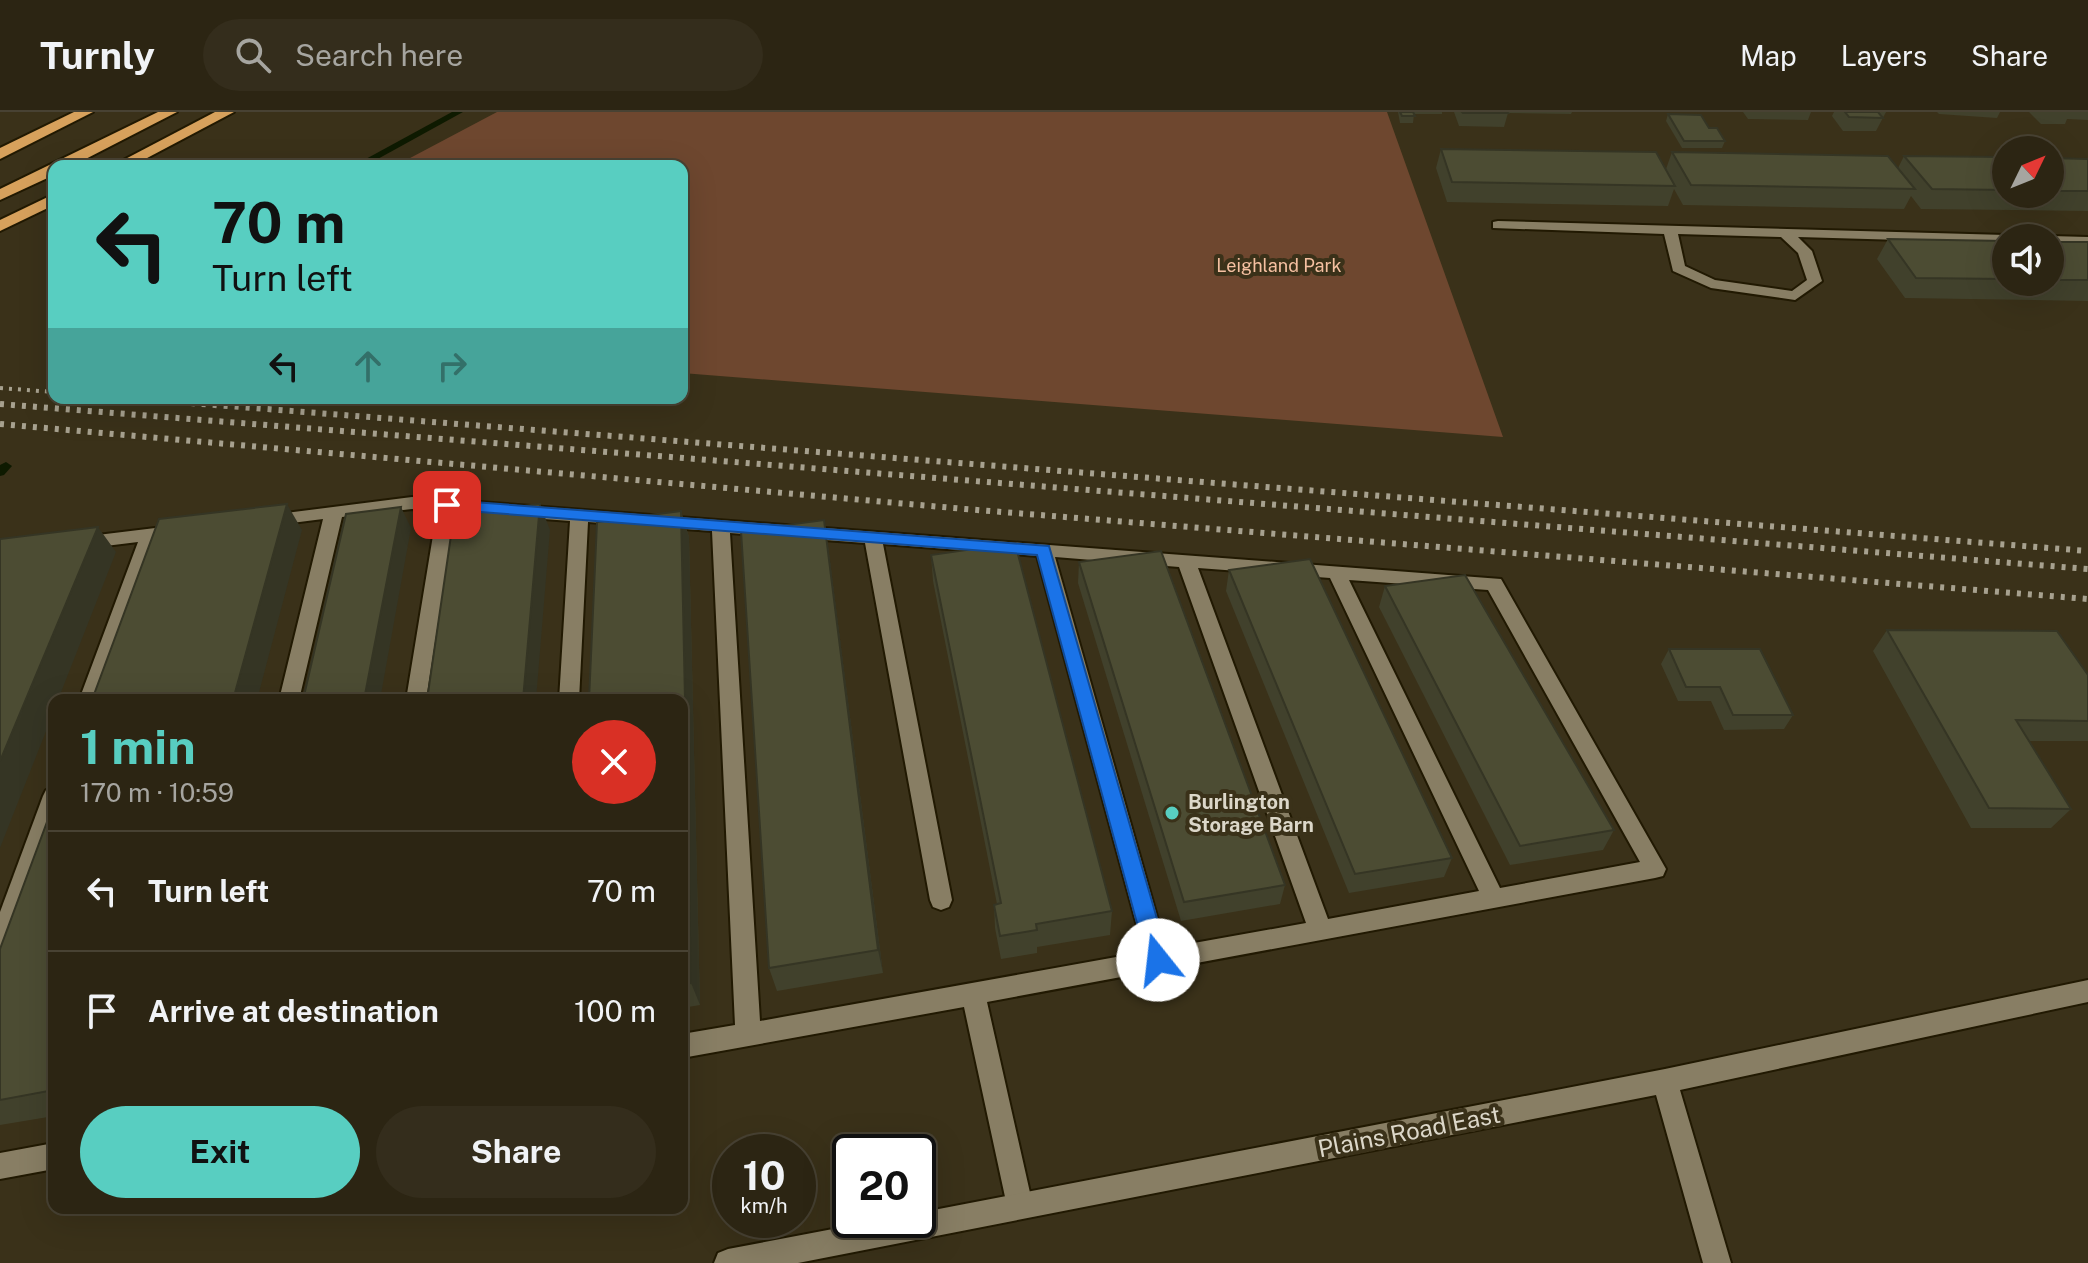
<!DOCTYPE html>
<meta charset="utf-8">
<style>
body{margin:0;font-family:"Public Sans",sans-serif;background:#342d1c;color:#f1f3f6;height:100vh;display:flex;flex-direction:column;font-size:30px;white-space:nowrap}
*{box-sizing:border-box;margin:0}
p{font-size:26px;color:#a6a5a0}
.icon{flex:none;width:44px;height:44px;fill:none;stroke:currentColor;stroke-width:2;stroke-linecap:round;stroke-linejoin:round}
.map{position:relative;flex:1;overflow:hidden}
.details{position:absolute;left:48px;top:582px;width:640px;height:520px;display:flex;flex-direction:column;background:#2c2513;border-radius:16px;box-shadow:0 8px 32px #0002,0 0 0 2px #484233}
.details>*{flex:none}
.top-card{position:absolute;left:48px;top:48px;width:640px;height:244px;border-radius:16px;box-shadow:0 8px 32px #0002,0 0 0 2px #484233;background:#58cec1;color:#111;overflow:hidden}
.needle{width:52px;rotate:47deg}
.fabs{position:absolute;left:1992px;top:24px;display:grid;gap:16px}
.fabs a{display:grid;place-items:center;width:72px;height:72px;border-radius:50%;background:#2c2513;box-shadow:0 8px 32px #0002,0 0 0 2px #484233;font-size:40px}
.speed{position:absolute;left:712px;top:1022px;display:flex;gap:16px;font-size:40px;font-weight:700;text-align:center}
.speed>*{display:grid;place-content:center;width:104px;height:104px;border-radius:50%;background:#2c2513;box-shadow:0 8px 32px #0002,0 0 0 2px #484233;line-height:1}
.speed small{font-size:20px;font-weight:400}
.speed .limit{border:4px solid #111;border-radius:12px;background:#fff;color:#111}
.pin{position:absolute;display:grid;place-items:center;width:68px;height:68px;color:#fff;margin:-34px;border-radius:16px;box-shadow:0 4px 12px #0006}
.me{position:absolute;width:88px;margin:-44px;rotate:344deg;stroke-linejoin:round;filter:drop-shadow(0 0 6px #0008)}
.turn{display:flex;align-items:center;gap:28px;height:168px;padding:0 32px;font-size:36px}
.turn .icon{width:104px;height:104px;stroke-width:2.5}
.turn b{display:block;font-size:56px;line-height:68px}
.lanes{display:flex;align-items:center;height:76px;padding:0 32px;background:#0003;justify-content:center;gap:40px;direction:ltr}
.lanes .off{opacity:.35}
.round{display:grid;place-items:center;flex:none;width:84px;height:84px;border-radius:42px;background:#342d1c}
.summary{display:flex;align-items:center;justify-content:space-between;height:136px;padding:0 32px}
h1{font-size:48px;font-weight:700;line-height:60px;color:#58cec1}
.action{display:flex;gap:16px;margin-top:auto;padding:16px 32px}
.action a{flex:1;height:92px;border-radius:48px;background:#58cec1;color:#111;font-size:32px;font-weight:700;line-height:92px;text-align:center}
.action a+a{background:#342d1c;color:#f1f3f6}
ul{padding:0;list-style:none}
li{display:flex;align-items:center;gap:24px;height:120px;padding:0 32px;border-top:2px solid #484233}
li div{flex:1}
li b{display:block;font-size:30px}
li em{font-style:normal}
header{display:flex;align-items:center;gap:48px;box-sizing:border-box;height:112px;padding:0 40px;background:#2c2513;border-bottom:2px solid #484233}
header strong{font-size:38px}
nav{display:flex;gap:44px;margin-inline-start:auto;font-size:28px}
.search{width:560px;height:72px;background:#342d1c;display:flex;align-items:center;gap:20px;box-sizing:border-box;padding:0 28px;border-radius:44px;color:#a6a5a0;font-size:30px}
.map>svg:first-child{display:block}
.green{fill:#6e472f}
.lines{fill:none;stroke-linecap:round;stroke-linejoin:round}
.stream{fill:#0e1a00;fill-rule:evenodd}
.lane-casing{stroke:#211902;stroke-width:4}
.secondary-casing{stroke:#211902;stroke-width:4}
.highway-casing{stroke:#211902;stroke-width:4}
.lane{fill:#887e64;fill-rule:evenodd}
.secondary{fill:#887e64;fill-rule:evenodd}
.highway{fill:#d7a15c;fill-rule:evenodd}
.rail-far1{stroke:#a7a18f;stroke-width:4;stroke-dasharray:3 6;stroke-linecap:butt}
.rail{stroke:#a7a18f;stroke-width:6;stroke-dasharray:4 7;stroke-linecap:butt}
.wall{fill:#41412c}
.shaded-wall{fill:#353524}
.building{fill:#4c4c33;stroke:#353524;stroke-width:2}
.route{fill:#1a73e8;stroke:#114b97;stroke-width:2}
.poi-dot{fill:#58cec1;stroke:#3a3119;stroke-width:3}
.labels{text-anchor:middle;dominant-baseline:central;stroke-width:8;stroke-linejoin:round;paint-order:stroke}
.far-park-label{font-size:18px;fill:#f5c0a1;stroke:#3a3119}
.poi-label{font-size:20px;font-weight:bold;fill:#dcd7c9;stroke:#3a3119;text-anchor:start}
.near-street-label{font-size:24px;fill:#dcd7c9;stroke:#3a3119}
</style>
<header>
<strong>Turnly</strong>
<div class="search"><svg class="icon" aria-label="search" viewBox="0 0 24 24"><circle cx="10" cy="10" r="6"/><path d="M15 15l6 6"/></svg>Search here</div>
<nav><a>Map</a><a>Layers</a><a>Share</a></nav>
</header>
<div class="map">
<svg width="2088" height="1151" viewBox="0 0 2088 1151">
<rect width="100%" height="100%" fill="#3a3119"/>
<!-- green -->
<polygon class="green" points="497,0 1387,0 1503,325 682,261 682,54 395,54"/>
<g class="lines">
<!-- stream -->
<g class="stream">
<polygon points="452,0 463,0 365,54 353,54"/>
<polygon points="6,350 12,354 4,363 0,364 0,353"/>
</g>
<defs>
<g id="lane">
<path d="M1498,109L2006,123L2012,126H2006V131L1798,125L1812,139L1822,169L1795,188L1711,176L1673,159L1664,122L1493,116V110ZM1678,122L1781,125L1798,141L1807,168L1792,179L1715,168L1685,154Z"/>
<polygon points="2050,124 2088,125 2088,133 2050,132 2050,126 2044,126"/>
<path d="M412,385L1501,467L1666,757L1663,764L1655,766L987,890L1033,1094L1030,1104L1020,1107L1010,1104L1007,1094L964,895L682,946V922L735,913L712,419L588,410L579,588H559L570,409L455,400L426,588H406L437,399L412,397L342,405L299,588H279L323,407L268,414L259,408L262,404ZM730,421L865,431L930,788L933,795L941,798L949,795L952,788L883,432L1037,444L1144,840L760,909ZM1055,445L1179,455L1306,811L1166,836ZM1198,456L1330,466L1479,779L1328,807ZM1349,468L1488,478L1640,750L1500,776Z"/>
<polygon points="180,413 189,419 186,423 157,428 99,588 79,588 138,430 81,437 72,431 81,425"/>
<polygon points="54,675 54,714 12,832 8,839 0,842 0,800 43,684 46,678"/>
<polygon points="54,1031 54,1057 0,1067 0,1041"/>
</g>
<polygon id="secondary" points="2088,868 2088,890 1680,978 1731,1151 1703,1151 1656,983 798,1151 714,1151 718,1141 728,1137 880,1108 918,1108 918,1101 1665,957"/>
<g id="highway">
<polygon points="74,0 93,0 0,47 0,36"/>
<polygon points="158,0 177,0 72,54 54,54 54,63 0,88 0,77"/>
<polygon points="215,0 234,0 132,54 112,54"/>
<polygon points="54,82 54,93 0,119 0,108"/>
</g>
</defs>
<!-- lane casing -->
<use href="#lane" class="lane-casing"/>
<!-- secondary casing -->
<use href="#secondary" class="secondary-casing"/>
<!-- highway casing -->
<use href="#highway" class="highway-casing"/>
<!-- lane -->
<use href="#lane" class="lane"/>
<!-- secondary -->
<use href="#secondary" class="secondary"/>
<!-- highway -->
<use href="#highway" class="highway"/>
<!-- rail-far1 -->
<g class="rail-far1">
<polyline points="0,276 54,280"/>
<polyline points="125,286 143,287"/>
</g>
<!-- rail -->
<g class="rail">
<polyline points="125,286 2088,439"/>
<polyline points="0,292 2088,457"/>
<polyline points="0,312 965,397 2088,487"/>
</g>
</g>
<!-- wall -->
<g class="wall">
<polygon points="1398,0 1442,0 1442,2 1414,2 1413,11 1400,11"/>
<polygon points="1454,0 1572,0 1571,2 1508,1 1504,15 1459,14"/>
<polygon points="1743,0 1811,0 1808,8 1748,7"/>
<polygon points="1834,0 1886,0 1876,19 1843,19 1832,4"/>
<polygon points="1937,0 2000,0 1997,6 1939,2"/>
<polygon points="2029,0 2088,0 2088,8 2067,7 2065,12 2041,12"/>
<polygon points="1668,2 1725,29 1722,36 1682,36 1666,9"/>
<polygon points="1441,37 1666,57 1672,40 1898,56 1904,44 2006,45 2006,82 2050,82 2050,46 2088,47 2088,99 1921,97 1911,84 1904,97 1683,93 1674,77 1668,94 1447,90 1436,56"/>
<polygon points="1888,127 2006,129 2006,170 2050,170 2050,130 2088,130 2088,189 1905,186 1877,147"/>
<polygon points="681,399 689,425 700,893 682,896"/>
<polygon points="828,434 883,861 777,879 769,856"/>
<polygon points="931,443 1112,799 1110,823 1037,835 1037,841 1001,847 995,816 994,793 997,792 933,469"/>
<polygon points="1079,450 1285,773 1280,792 1181,809 1078,471"/>
<polygon points="1229,458 1452,746 1444,765 1349,781 1226,479"/>
<polygon points="1385,474 1614,718 1603,738 1510,753 1379,495"/>
<polygon points="1887,518 2088,563 2088,629 2029,629 2071,697 2051,716 1971,716 1873,539"/>
<polygon points="1669,537 1793,603 1784,617 1724,618 1711,589 1678,589 1661,552"/>
<polygon points="54,691 54,1004 0,1013 0,837"/>
</g>
<!-- shaded-wall -->
<g class="shaded-wall">
<polygon points="287,392 302,418 257,588 233,588"/>
<polygon points="540,392 550,418 536,588 523,588"/>
<polygon points="401,395 411,416 380,588 364,588"/>
<polygon points="681,399 689,425 700,893 691,871"/>
<polygon points="824,408 828,434 883,861 878,838"/>
<polygon points="98,415 116,440 58,588 54,588 54,599 0,736 0,649"/>
</g>
<!-- building -->
<g class="building">
<polygon points="1400,0 1413,0 1415,4 1402,4"/>
<polygon points="1462,0 1507,0 1508,1 1463,1"/>
<polygon points="1845,0 1878,0 1883,6 1849,5"/>
<polygon points="1668,2 1701,3 1709,16 1717,16 1725,29 1684,29"/>
<polygon points="1441,37 1656,40 1675,74 1452,70"/>
<polygon points="1672,40 1888,44 1915,77 1691,73"/>
<polygon points="1904,44 2006,45 2006,78 1932,77"/>
<polygon points="2050,46 2088,47 2088,79 2050,79"/>
<polygon points="1888,127 2006,129 2006,167 1916,166"/>
<rect x="2050" y="130" width="38" height="38"/>
<polygon points="287,392 233,588 92,588 159,407"/>
<polygon points="540,392 523,588 427,588 454,403"/>
<polygon points="401,395 364,588 303,588 346,402"/>
<polygon points="681,399 691,871 682,872 682,588 589,588 597,410"/>
<polygon points="824,408 878,838 769,856 741,419"/>
<polygon points="98,415 0,649 0,427"/>
<polygon points="1015,431 1112,799 1036,812 1037,818 1000,824 994,793 1001,791 931,443"/>
<polygon points="1161,439 1285,773 1184,790 1079,450"/>
<polygon points="1310,447 1452,746 1355,762 1229,458"/>
<polygon points="1465,463 1614,718 1520,734 1385,474"/>
<polygon points="1887,518 2057,519 2088,563 2088,609 2016,608 2071,697 1989,696"/>
<polygon points="1669,537 1760,537 1793,603 1733,603 1720,575 1686,575"/>
<polygon points="54,691 54,978 0,988 0,837"/>
</g>
<!-- route -->
<polygon class="route" points="447,388 1049,434 1169,848 1166,855 1158,858 1151,855 1147,848 1037,443 441,397 441,390"/>
<!-- markers -->
<circle class="poi-dot" cx="1172" cy="701" r="8"/>
<g class="labels">
<!-- far-park labels -->
<g class="far-park-label">
<text x="1279" y="153">Leighland Park</text>
</g>
<!-- poi labels -->
<g class="poi-label">
<text x="1188" y="690">Burlington<tspan x="1188" dy="23">Storage Barn</tspan></text>
</g>
<!-- near-street labels -->
<g class="near-street-label">
<text transform="translate(1409 1019) rotate(-11)">Plains Road East</text>
</g>
</g>
</svg>
<div class="fabs">
<a><svg class="needle" viewBox="-14 -14 28 28"><path d="M0-13l5 13h-10z" fill="#e53935"/><path d="M0 13l5-13h-10z" fill="#a6a5a0"/></svg></a>
<a><svg class="icon" aria-label="sound" viewBox="0 0 24 24"><path d="M4 9h4l5-4v14l-5-4H4zM17 9q2 3 0 6"/></svg></a>
</div>
<div class="speed"><div>10<small>km/h</small></div><div class="limit">20</div></div>
<div class="pin" style="left:447px;top:393px;background:#d93025"><svg class="icon" aria-label="arrive" viewBox="0 0 24 24"><path d="M6 21V4h12l-3 4 3 4H6"/></svg></div>
<svg class="me" style="left:1158px;top:848px" viewBox="-20 -20 40 40"><circle r="19" fill="#fff"/><path d="M0-13L10 11 0 6-10 11z" fill="#1a73e8"/></svg>
<div class="top-card">
<div class="turn"><svg class="icon" aria-label="left" viewBox="0 0 24 24"><path d="M17 20v-9H6M10 6l-5 5 5 5"/></svg><div><b>70 m</b>Turn left</div></div>
<div class="lanes"><svg class="icon" aria-label="left" viewBox="0 0 24 24"><path d="M17 20v-9H6M10 6l-5 5 5 5"/></svg><svg class="icon off" aria-label="ahead" viewBox="0 0 24 24"><path d="M12 20V5M6 11l6-6 6 6"/></svg><svg class="icon off" aria-label="right" viewBox="0 0 24 24"><path d="M7 20v-9h11M14 6l5 5-5 5"/></svg></div>
</div>
<section class="details">
<div class="summary"><div><h1>1 min</h1><p>170 m · 10:59</p></div><a class="round" style="background:#d93025;color:#fff"><svg class="icon" aria-label="close" viewBox="0 0 24 24"><path d="M6 6l12 12M18 6L6 18"/></svg></a></div>
<ul>
<li><svg class="icon" aria-label="left" viewBox="0 0 24 24"><path d="M17 20v-9H6M10 6l-5 5 5 5"/></svg><div><b>Turn left</b></div><em>70 m</em></li>
<li><svg class="icon" aria-label="arrive" viewBox="0 0 24 24"><path d="M6 21V4h12l-3 4 3 4H6"/></svg><div><b>Arrive at destination</b></div><em>100 m</em></li>
</ul>
<div class="action"><a>Exit</a><a>Share</a></div>
</section>
</div>
